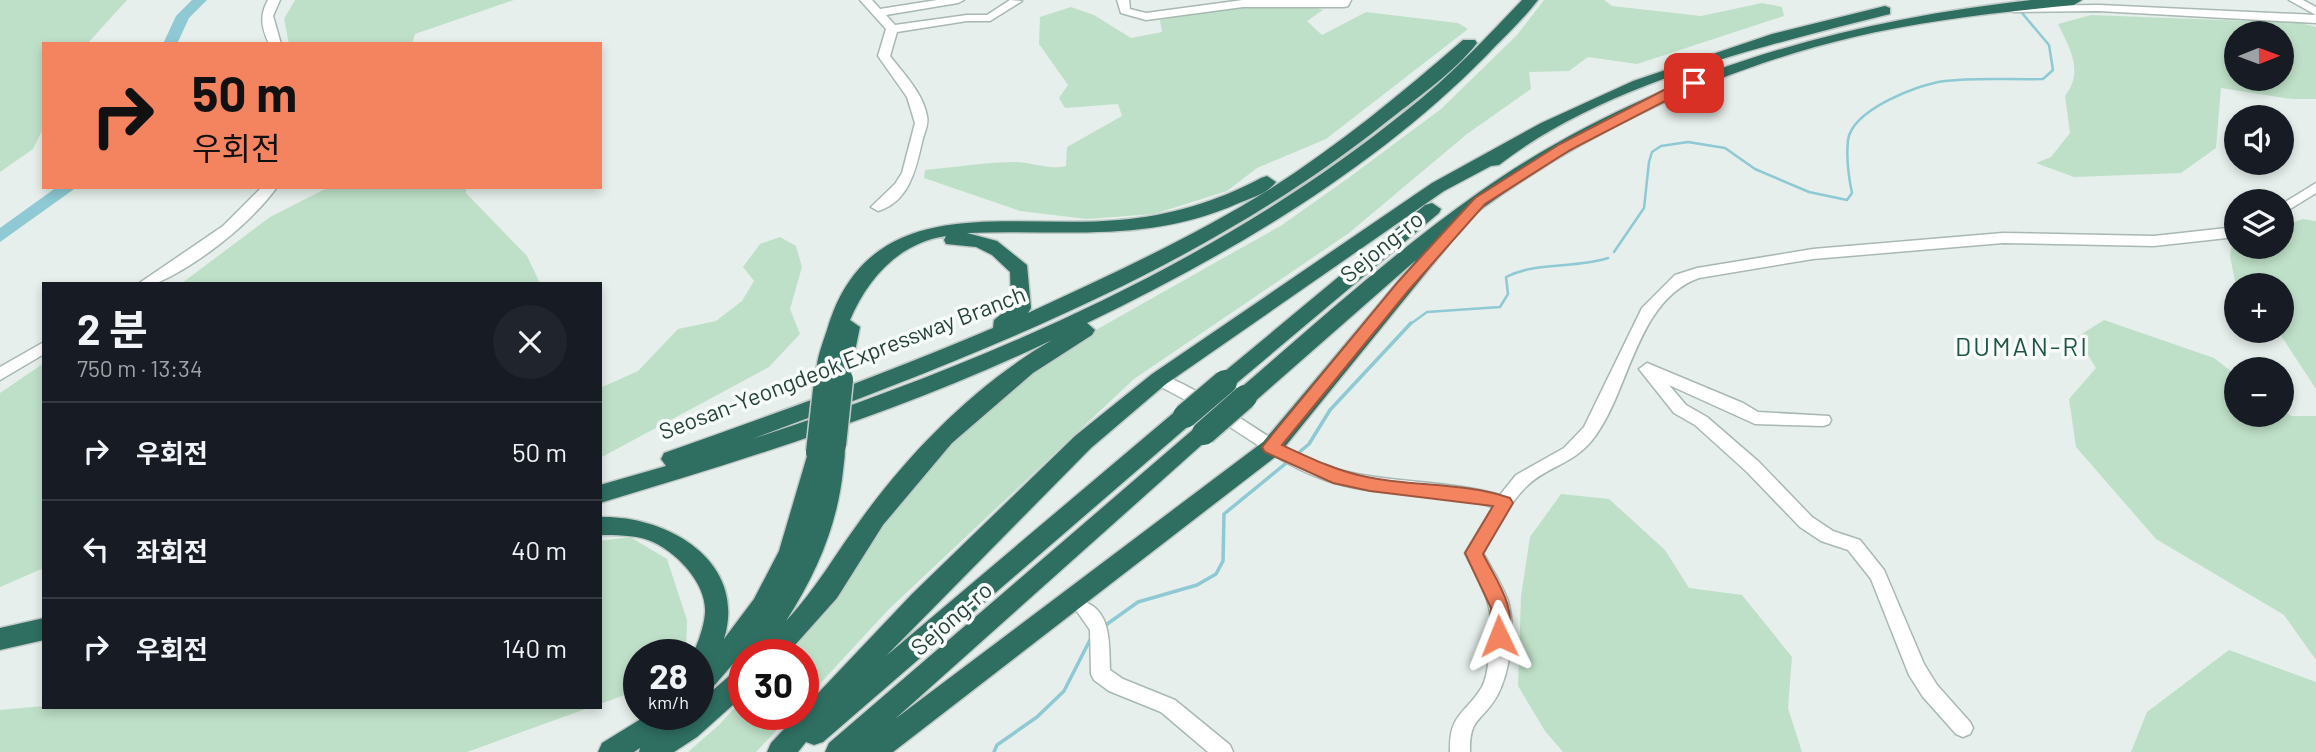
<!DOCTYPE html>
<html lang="ko">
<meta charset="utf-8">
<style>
body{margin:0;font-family:Barlow,"Noto Sans KR",sans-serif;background:#20242c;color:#f1f3f6;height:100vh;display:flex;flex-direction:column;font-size:26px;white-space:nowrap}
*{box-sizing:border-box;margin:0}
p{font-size:23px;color:#9ea1a6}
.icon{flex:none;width:38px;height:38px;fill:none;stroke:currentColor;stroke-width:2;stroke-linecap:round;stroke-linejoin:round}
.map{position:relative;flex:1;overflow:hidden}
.sheet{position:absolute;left:42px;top:282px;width:560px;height:427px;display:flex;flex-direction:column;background:#171b24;border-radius:0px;box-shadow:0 4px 10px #0003}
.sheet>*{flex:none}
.hud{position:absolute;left:42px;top:42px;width:560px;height:147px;border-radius:0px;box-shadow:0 4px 10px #0003;background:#f4845f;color:#111;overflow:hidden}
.needle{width:46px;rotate:89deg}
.fabs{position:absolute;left:2224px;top:21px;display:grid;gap:14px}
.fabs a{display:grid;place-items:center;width:70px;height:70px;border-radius:50%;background:#171b24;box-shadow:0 4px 10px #0003;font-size:35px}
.speed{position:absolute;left:623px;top:639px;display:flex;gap:14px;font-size:35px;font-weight:700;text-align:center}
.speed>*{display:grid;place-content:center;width:91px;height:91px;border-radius:50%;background:#171b24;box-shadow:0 4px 10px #0003;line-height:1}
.speed small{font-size:18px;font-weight:400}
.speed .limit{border:10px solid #d22;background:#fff;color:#111}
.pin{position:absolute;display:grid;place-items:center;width:60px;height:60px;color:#fff;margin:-30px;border-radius:14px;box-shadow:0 4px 10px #0006}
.me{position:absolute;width:77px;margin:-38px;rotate:358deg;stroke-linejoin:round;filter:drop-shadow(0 0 5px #0008)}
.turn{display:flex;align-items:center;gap:24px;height:147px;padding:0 35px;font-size:32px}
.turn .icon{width:91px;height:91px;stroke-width:2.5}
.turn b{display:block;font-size:49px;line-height:60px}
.round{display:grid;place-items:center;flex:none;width:74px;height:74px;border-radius:37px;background:#20242c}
.overview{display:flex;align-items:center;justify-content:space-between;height:119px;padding:0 35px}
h1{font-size:42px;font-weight:700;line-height:52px}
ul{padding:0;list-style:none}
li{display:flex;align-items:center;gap:21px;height:98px;padding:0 35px;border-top:2px solid #363941}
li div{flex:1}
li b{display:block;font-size:26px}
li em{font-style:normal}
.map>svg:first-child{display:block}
.green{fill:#bfe0c8;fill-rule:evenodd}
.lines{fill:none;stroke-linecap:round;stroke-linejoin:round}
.stream-far1{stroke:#8ec9d4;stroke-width:2.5}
.stream{stroke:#8ec9d4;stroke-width:3.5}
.river{fill:#8ec9d4;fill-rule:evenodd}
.minor-casing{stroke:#a8b8b2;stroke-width:3}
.highway-casing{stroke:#c2cac8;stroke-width:3}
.minor{fill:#fff;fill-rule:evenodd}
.highway{fill:#2f6f62;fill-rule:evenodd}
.highway-bridge-casing{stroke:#c2cac8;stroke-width:27;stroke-linecap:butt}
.highway-bridge{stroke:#2f6f62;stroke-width:24}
.route{fill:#f4845f;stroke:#9f563e;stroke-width:2}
.labels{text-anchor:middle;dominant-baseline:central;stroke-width:7;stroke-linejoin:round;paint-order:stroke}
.street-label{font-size:23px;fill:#24423a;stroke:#f7fbf9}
.quarter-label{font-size:26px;letter-spacing:2px;fill:#1f5548;stroke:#f7fbf9}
</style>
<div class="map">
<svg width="2316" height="752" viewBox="0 0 2316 752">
<rect width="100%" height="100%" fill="#e6efeb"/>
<!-- green -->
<g class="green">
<polygon points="0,0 127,0 87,44 44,44 44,127 33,149 0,172"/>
<polygon points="295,0 514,0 415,34 412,44 289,44 284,19"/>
<polygon points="1544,0 1604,0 1612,6 1701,16 1762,3 1782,7 1784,16 1637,64 1588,57 1569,71 1529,72 1531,89 1467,134 1349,233 1134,379 889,609 803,702 803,654 780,654 836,589 901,497 965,431 1031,374 1094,331 1282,225 1347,179 1441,109 1517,35"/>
<path d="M1226,6H1312L1323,10L1307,21L1322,35L1366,12L1458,23L1468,29L1326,139L1257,168L1227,191L1154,214L1087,219L1020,211L924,178L925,170C956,167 987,162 1018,162C1034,163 1050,170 1066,166L1067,147L1122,116L1118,104L1065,108L1059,98L1068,85L1039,44L1040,17L1071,7L1094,15L1131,38L1162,32L1160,20Z"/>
<path d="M2091,15L2301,23L2316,27V99H2292L2221,88L2216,148L2181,173L2074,177L2036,163L2051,157L2070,133L2065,96C2084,71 2070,49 2058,24ZM2236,33H2282V79H2236Z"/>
<polygon points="329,187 466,187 466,193 527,256 540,283 182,283 270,217"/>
<polygon points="2303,219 2316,221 2316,389 2278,331 2282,331 2282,285 2236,286 2230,256 2232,244 2236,242 2236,247 2282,247 2282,226"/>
<polygon points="780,237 796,246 802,267 790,309 800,334 769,367 600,458 600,388 638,371 678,329 716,321 742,301 754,281 743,267 760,244"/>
<polygon points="2104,320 2214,358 2236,375 2236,415 2282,415 2282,409 2291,416 2316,416 2316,660 2284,615 2156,539 2076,447 2069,399 2096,368 2077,337"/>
<polygon points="44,363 44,568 0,587 0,393"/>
<polygon points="1561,494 1609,499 1665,550 1689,588 1742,595 1792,657 1788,708 1802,752 1563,752 1545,731 1518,686 1521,596 1530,537"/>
<polygon points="630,537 667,559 687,620 686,654 639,654 639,690 600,704 600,541"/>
<polygon points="2229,650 2316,682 2316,752 2131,752 2147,712"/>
<polygon points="744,697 744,714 792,714 756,752 688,752 719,725"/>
<polygon points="44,706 44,707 591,707 467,752 0,752 0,710"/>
</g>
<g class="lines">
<!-- stream-far1 -->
<g class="stream-far1">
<path d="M1614,252L1644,208L1649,162L1652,152L1661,146L1688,142L1725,148L1755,169L1809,192L1847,200L1852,193C1848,174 1846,159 1848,140C1852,110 1918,84 1945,81C1977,77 2011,80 2043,79L2053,70L2049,45L2022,13"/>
<path d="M1409,325L1427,312L1500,307L1508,294L1506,277C1538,261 1574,269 1608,258"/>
</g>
<!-- stream -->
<g class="stream">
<polyline points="1296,455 1309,444 1330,410 1411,323"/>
<polyline points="1103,627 1138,602 1197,585 1216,574 1223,561 1224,514 1290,460"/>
<polyline points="994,752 997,745 1037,717 1064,691 1092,636"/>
</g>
<!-- river -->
<g class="river">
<polygon points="192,0 207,0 189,18 177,44 163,44 176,16"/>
<polygon points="57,187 77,187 0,242 0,228"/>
</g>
<defs>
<g id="minor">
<path d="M268,0H280L273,16L281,44H269C262,28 259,16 268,0Z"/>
<path d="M860,0H872L880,9L937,0H964L958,3L886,15L895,25L967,15H987L1010,0L1022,1L990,21H967L897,32L890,56C903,73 923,93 927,116C929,125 924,133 922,142C916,169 909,202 878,211L871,207L895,184L902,173L915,123L907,97L878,56L886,29Z"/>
<polygon points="1117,0 1129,0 1130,9 1146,13 1243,0 1351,0 1348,6 1344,7 1243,7 1146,20 1121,13"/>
<polygon points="2289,0 2303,0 2316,7 2316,15"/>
<polygon points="2099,5 2316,15 2316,23 2099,11 2013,12 2007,9 2013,6"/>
<polygon points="2316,183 2316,193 2282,214 2282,204"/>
<path d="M262,187H277C251,223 199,264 159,282C153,285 145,284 138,284L223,226Z"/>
<path d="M2236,227V237L2154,246L2003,243L1813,259L1699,278C1637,300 1630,388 1596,435C1575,465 1548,465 1527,486C1508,504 1496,531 1483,553C1492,569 1502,584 1508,601C1516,628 1510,672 1497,696C1482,722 1469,717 1470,752H1450C1449,713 1465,715 1482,687C1487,678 1488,665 1489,655C1496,607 1486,594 1465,553L1493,507C1441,491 1386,498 1335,483C1286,469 1248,437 1205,411C1188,401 1171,392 1153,383L1151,379L1153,375C1174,369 1272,441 1297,454C1360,487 1433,476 1500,495L1516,475L1564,448L1584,427L1642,308L1675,275L1697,268L1813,249L2003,233L2154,236Z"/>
<polygon points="44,342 44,354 0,380 0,367"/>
<polygon points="1647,363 1743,403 1758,412 1829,416 1831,420 1829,424 1823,426 1755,424 1669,385 1686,405 1707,417 1759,462 1812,517 1833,531 1860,540 1884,570 1924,664 1937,685 1970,722 1973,728 1970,734 1963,737 1956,734 1923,697 1909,675 1871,579 1848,550 1821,541 1800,527 1747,472 1695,425 1674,413 1639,369"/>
<path d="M1085,602C1112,612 1109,646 1110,670L1123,679L1175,700L1230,745L1233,752H1208L1161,712L1109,691L1094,680L1091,674L1090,630L1076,610L1078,604Z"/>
</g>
<g id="highway">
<path d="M1522,0H1538C1523,20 1504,37 1487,55C1375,169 1230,254 1087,323L1095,330L1092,335L1033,373L952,443L883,525L837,598L787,654H744V663L738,658L707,694L698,697V654H693C698,642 704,627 705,613C707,583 675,550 648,540C633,535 616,535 600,535V517C667,515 748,561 724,639L754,599L779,551L810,446L823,445L826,439L834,437L842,439C847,448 844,460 843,471C837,527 816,574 786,621C816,589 836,553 862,518C912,449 978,383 1052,340C908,409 753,457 600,503V485L666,466L661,459L664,453C775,414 885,374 993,328L994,320L1011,306L1010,272L992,255L976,247L946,244L944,240L946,236C899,243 868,278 850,320L860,327L848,385L826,389L819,386C811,372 822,345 827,330C869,187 1008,230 1118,220C1169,216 1216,202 1261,178L1267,176L1276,182C1268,193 1251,198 1239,203C1148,244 1061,229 967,233L997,241L1027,265L1031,308L1028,313C1110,275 1193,237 1270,189C1339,145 1402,93 1463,40H1475L1477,43C1455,72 1414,100 1385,123C1199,271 972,357 752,439C983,364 1217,264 1407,110C1449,77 1485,39 1522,0Z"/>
<path d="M2031,0H2082L2074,5C2000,12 1926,20 1854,37C1705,72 1563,143 1443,238L1449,243L1447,247L1279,454L893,752H825L829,743L1196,427H1212L1215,433L895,719L1263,442L1416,260L1253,403H1237L1234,397L1237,391C1316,323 1393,253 1478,193C1643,77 1833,22 2031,0Z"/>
<path d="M1885,6L1890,8V14C1763,46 1605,83 1499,165L1491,166L1444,191L1166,384L1091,448L886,656L1177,410H1193L1196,416L1193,422L823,742L814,745L806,742L798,752H767L771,743L798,714H803V709L912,594L1075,436L1152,374L1432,183L1541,123L1633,81L1772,34Z"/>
<polygon points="1432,203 1441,209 1439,213 1232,387 1218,387 1214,382 1218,377 1425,205"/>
<polygon points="44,618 44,640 0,650 0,628"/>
<polygon points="744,668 744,695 697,737 674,752 639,752 640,748 634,752 598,752 602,743 649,714 698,714 698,703 735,671"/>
</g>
</defs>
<!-- minor casing -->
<use href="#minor" class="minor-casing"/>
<!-- highway casing -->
<use href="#highway" class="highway-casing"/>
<!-- minor -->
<use href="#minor" class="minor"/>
<!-- highway -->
<use href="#highway" class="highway"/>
<defs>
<g id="highway-bridge">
<polyline points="1185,416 1225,382"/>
<polyline points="1204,433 1245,397"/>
<polyline points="834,445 841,380"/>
<polyline points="818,452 826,381"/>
</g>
</defs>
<!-- highway-bridge casing -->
<use href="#highway-bridge" class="highway-bridge-casing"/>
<!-- highway-bridge -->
<use href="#highway-bridge" class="highway-bridge"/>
</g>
<!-- route -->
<path class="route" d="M1690,81L1700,83L1570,150L1485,204L1408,291L1282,445C1310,458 1337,471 1367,477C1415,487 1464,482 1510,498L1513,503L1483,554C1496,580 1520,611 1506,641H1492L1489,636L1491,608L1465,553L1493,506L1370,491L1333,483L1265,452L1262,447L1397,283L1475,198L1560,144L1664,90Z"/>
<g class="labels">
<!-- street labels -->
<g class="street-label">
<text transform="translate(1381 246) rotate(-39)">Sejong-ro</text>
<text transform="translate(842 362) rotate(-21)">Seosan-Yeongdeok Expressway Branch</text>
<text transform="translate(951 618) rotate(-41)">Sejong-ro</text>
</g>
<!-- quarter labels -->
<g class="quarter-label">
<text x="2022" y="345">DUMAN-RI</text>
</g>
</g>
</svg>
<div class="fabs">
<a><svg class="needle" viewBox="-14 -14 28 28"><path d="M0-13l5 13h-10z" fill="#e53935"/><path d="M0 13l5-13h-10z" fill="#9ea1a6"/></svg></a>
<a><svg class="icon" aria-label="sound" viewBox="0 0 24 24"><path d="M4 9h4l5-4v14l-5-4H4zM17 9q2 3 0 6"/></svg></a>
<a><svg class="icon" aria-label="layers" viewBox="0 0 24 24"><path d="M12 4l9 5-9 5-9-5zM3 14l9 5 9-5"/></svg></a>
<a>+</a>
<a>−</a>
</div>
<div class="speed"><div>28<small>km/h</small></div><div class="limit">30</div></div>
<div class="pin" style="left:1694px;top:83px;background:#d93025"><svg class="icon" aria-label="arrive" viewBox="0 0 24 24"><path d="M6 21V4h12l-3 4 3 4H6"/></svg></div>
<svg class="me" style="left:1499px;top:636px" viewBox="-20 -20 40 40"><path d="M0-17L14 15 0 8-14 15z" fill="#f4845f" stroke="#fff" stroke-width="4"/></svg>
<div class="hud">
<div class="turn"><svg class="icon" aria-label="right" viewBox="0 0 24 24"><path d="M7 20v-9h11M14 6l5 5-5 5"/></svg><div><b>50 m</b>우회전</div></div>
</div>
<section class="sheet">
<div class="overview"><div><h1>2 분</h1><p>750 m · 13:34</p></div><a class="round"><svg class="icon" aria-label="close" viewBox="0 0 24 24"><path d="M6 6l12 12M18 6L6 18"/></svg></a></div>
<ul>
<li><svg class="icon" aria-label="right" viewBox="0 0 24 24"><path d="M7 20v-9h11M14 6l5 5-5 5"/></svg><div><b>우회전</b></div><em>50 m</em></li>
<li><svg class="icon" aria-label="left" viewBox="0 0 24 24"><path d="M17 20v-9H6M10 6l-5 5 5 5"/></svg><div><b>좌회전</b></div><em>40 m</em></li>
<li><svg class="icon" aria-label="right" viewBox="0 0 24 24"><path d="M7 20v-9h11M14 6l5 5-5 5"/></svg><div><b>우회전</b></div><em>140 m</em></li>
</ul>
</section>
</div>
